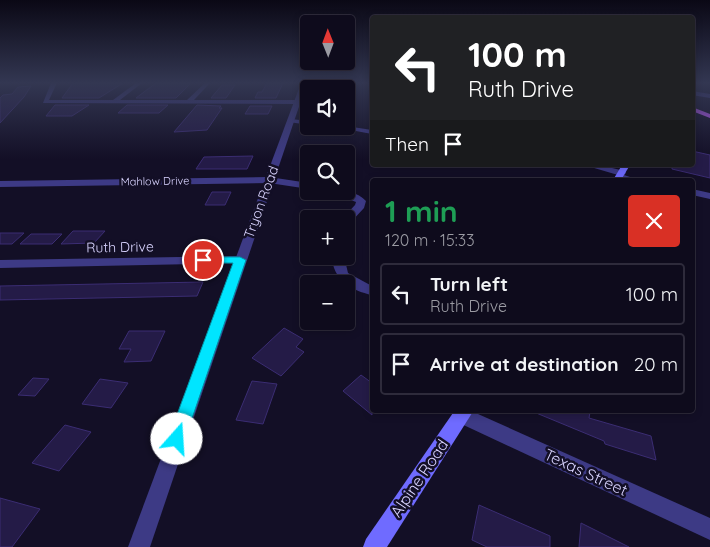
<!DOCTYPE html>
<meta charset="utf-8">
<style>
body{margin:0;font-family:Quicksand,sans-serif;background:#171425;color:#f1f3f6;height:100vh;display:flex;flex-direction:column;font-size:19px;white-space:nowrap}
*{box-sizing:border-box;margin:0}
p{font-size:16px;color:#9b9ba3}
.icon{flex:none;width:28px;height:28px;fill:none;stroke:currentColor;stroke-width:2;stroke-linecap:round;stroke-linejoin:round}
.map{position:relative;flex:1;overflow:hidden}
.sheet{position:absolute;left:370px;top:178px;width:325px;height:235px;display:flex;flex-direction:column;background:#0e0b1c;border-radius:5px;box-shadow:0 2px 8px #0003,0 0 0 1px #2e2b3b}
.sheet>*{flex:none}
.guide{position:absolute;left:370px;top:15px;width:325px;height:152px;border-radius:5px;box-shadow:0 2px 8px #0003,0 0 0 1px #2e2b3b;background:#202124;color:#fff;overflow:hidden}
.needle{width:32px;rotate:359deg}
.fabs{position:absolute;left:300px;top:15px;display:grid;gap:10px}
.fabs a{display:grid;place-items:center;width:55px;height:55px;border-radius:5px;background:#0e0b1c;box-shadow:0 2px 8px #0003,0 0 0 1px #2e2b3b;font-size:25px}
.pin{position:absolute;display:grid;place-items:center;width:42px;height:42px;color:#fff;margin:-21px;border:2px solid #fff;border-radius:50%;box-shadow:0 1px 5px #0007}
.me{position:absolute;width:55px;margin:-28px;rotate:19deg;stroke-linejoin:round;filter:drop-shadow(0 0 4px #0008)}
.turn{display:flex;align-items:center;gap:18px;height:105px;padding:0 15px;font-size:22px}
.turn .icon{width:65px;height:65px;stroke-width:2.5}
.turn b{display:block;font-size:35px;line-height:42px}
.then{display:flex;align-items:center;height:48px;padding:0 15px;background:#0003;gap:10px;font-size:19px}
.round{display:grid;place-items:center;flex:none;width:52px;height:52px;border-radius:5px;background:#171425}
.overview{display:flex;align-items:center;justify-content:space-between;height:85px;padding:0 15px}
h1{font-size:30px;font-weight:700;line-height:38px;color:#1e9e55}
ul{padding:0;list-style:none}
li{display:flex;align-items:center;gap:15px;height:62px;margin:0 10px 8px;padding:0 5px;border:2px solid #2e2b3b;border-radius:5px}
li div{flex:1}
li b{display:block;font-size:19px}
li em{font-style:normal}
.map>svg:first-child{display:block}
.building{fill:#241b47;stroke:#3b2d73}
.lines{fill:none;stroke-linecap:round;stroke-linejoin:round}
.minor{fill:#3d3a85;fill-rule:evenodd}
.tertiary{fill:#3d3a85;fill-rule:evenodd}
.secondary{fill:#6f6bff;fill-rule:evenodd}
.primary{fill:#c25bff;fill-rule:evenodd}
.route{fill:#00e5ff;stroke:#0095a6}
.labels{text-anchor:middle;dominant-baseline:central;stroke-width:5;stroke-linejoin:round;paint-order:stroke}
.far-street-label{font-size:11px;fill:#d9d4ff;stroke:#130f26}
.street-label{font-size:14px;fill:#d9d4ff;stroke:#130f26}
.near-street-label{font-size:16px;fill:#d9d4ff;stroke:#130f26}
</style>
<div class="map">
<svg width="710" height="547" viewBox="0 0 710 547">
<rect width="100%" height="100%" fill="#130f26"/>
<!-- building -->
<g class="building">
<polygon points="73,83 123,83 99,98 62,98"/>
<polygon points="156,83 191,83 176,98 136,98"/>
<polygon points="267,83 283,83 276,98 255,98 258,92 262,92"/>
<polygon points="222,85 235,85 226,98 211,98"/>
<polygon points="31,86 24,97 0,123 0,98 3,95 12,94 18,87"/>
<polygon points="55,105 89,105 72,116 46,116"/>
<polygon points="127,105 168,105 159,113 118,113"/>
<polygon points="197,105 221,106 219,108 222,108 207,130 174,132"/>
<polygon points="250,106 272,106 268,114 245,114"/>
<polygon points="692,151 710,155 710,178 672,169 672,165 692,165"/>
<polygon points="253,156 247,169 196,169 204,157"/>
<polygon points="212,192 231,192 225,205 205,205"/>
<polygon points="73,231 105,231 94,243 61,244"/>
<polygon points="0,233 24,233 12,244 0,244"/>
<polygon points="31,234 62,234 52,244 20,244"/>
<polygon points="203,282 197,296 0,300 0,286"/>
<polygon points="284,328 303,339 296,347 304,352 281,376 252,358"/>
<polygon points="129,331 165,331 151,361 124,362 131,349 119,349"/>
<polygon points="361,375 372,383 372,415 343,391"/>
<polygon points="33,378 49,379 35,396 18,395"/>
<polygon points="100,379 128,383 111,408 82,404"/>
<polygon points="252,381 277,384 263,424 236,420"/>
<polygon points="529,410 584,410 590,412 589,418 651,436 656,460 605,444 604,441"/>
<polygon points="65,425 91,432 59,471 32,463"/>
<polygon points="0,498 40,509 12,547 0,547"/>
<polygon points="479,505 550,536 550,547 487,547 472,540"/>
<polygon points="581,523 629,547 579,547"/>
</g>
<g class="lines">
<!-- minor -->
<g class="minor">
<polygon points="51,83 57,83 49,100 113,100 136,83 142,83 120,100 187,100 205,83 210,83 194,100 298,100 301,102 298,104 43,103"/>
<polygon points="692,91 710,94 710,98 692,95"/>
<polygon points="291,119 309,121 309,125 289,122 288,121"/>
<polygon points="329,126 346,126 372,130 372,134"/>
<polygon points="584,165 599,165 625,171 626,173 624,175 639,180 616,179 615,177 618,175"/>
<polygon points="269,177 309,183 309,189 269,183 0,187 0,181"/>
<polygon points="692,189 710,193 710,199 692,195"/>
<path d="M327,191C341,191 356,190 366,201L364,208L350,223L346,224V219H342L355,205L356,202Z"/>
<polygon points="240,256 246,260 244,263 0,268 0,260"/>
<path d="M332,256H344L348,273L372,286V295C352,291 332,279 332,256Z"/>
<polygon points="454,410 469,410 710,518 710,540 455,421 452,415"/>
</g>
<!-- tertiary -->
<polygon class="tertiary" points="301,83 307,83 150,547 128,547"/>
<!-- secondary -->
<g class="secondary">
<polygon points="622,165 630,165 621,180 613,180"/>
<polygon points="455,410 474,410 387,547 363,547 366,539"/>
</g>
<!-- primary -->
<polygon class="primary" points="692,107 710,114 710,118 692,111"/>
</g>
<!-- sky -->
<linearGradient id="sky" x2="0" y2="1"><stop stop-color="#0a0815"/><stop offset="0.52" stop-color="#333752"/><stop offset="1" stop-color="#333752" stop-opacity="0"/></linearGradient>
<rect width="710" height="159" fill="url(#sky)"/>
<!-- route -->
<polygon class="route" points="203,257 240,257 246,260 185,439 183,445 177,448 171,445 168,439 233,263 199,263 198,260 199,258"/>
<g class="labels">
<!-- far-street labels -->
<g class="far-street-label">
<text transform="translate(155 181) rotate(-1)">Mahlow Drive</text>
</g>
<!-- street labels -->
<g class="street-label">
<text transform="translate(261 202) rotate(-70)">Tryon Road</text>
<text transform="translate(120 247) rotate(-1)">Ruth Drive</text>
</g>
<!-- near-street labels -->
<g class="near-street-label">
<text transform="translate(586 472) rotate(25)">Texas Street</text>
<text transform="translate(419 478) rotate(-56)">Alpine Road</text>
</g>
</g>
</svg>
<div class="fabs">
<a><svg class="needle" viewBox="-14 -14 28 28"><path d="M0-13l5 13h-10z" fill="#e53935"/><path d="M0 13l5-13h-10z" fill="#9b9ba3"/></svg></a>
<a><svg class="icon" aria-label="sound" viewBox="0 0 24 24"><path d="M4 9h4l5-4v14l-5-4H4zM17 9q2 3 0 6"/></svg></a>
<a><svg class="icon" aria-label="search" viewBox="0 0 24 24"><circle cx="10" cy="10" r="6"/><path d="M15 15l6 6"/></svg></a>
<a>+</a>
<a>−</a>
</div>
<div class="pin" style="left:203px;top:260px;background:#d93025"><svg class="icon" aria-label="arrive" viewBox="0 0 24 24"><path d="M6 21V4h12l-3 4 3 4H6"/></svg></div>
<svg class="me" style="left:177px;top:439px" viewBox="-20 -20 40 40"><circle r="19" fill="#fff"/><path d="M0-13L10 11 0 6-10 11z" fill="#00e5ff"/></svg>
<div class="guide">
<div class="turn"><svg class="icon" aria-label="left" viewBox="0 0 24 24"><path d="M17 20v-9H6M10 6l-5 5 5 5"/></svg><div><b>100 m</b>Ruth Drive</div></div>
<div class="then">Then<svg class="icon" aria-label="arrive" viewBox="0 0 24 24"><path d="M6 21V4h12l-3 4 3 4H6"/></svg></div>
</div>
<section class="sheet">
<div class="overview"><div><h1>1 min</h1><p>120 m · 15:33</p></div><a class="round" style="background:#d93025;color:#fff"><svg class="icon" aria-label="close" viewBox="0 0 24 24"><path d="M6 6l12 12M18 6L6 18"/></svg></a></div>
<ul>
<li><svg class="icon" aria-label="left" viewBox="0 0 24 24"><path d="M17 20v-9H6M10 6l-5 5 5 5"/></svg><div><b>Turn left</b><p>Ruth Drive</p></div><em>100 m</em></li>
<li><svg class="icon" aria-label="arrive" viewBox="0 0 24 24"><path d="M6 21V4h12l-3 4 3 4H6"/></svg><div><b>Arrive at destination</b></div><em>20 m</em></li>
</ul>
</section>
</div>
